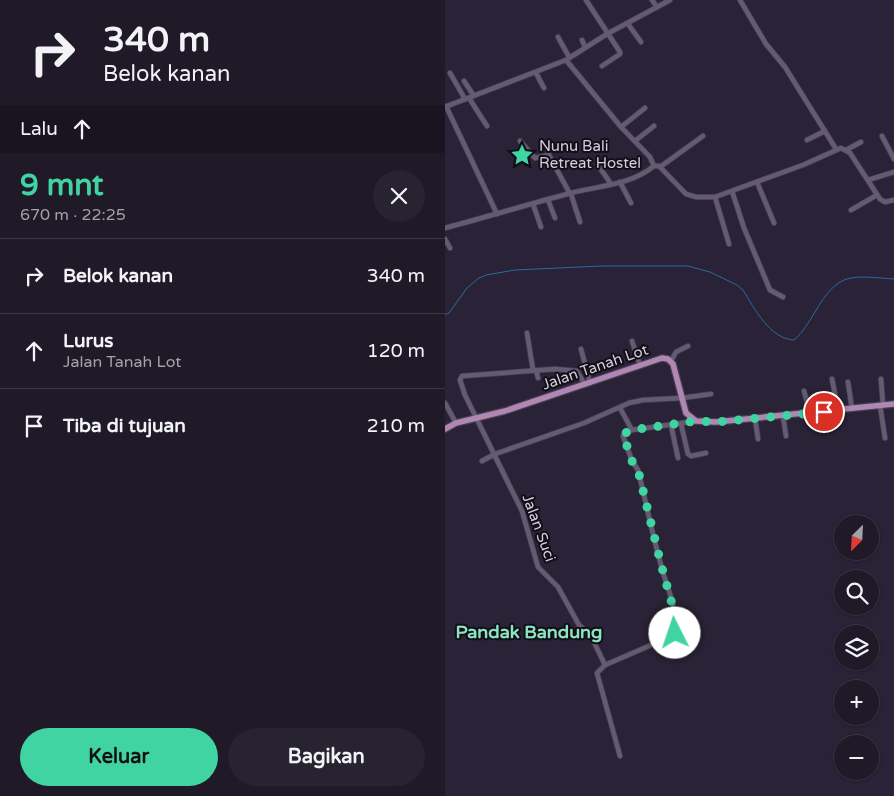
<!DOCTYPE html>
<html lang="id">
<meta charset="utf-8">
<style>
body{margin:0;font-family:"Varela Round",sans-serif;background:#282330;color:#f1f3f6;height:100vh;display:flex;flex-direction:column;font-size:19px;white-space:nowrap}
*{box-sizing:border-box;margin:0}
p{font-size:16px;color:#a2a1a8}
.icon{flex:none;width:28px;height:28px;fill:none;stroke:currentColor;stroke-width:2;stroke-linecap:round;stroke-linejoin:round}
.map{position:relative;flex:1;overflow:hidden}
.drawer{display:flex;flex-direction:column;background:#201a28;width:445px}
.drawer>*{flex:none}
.hud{background:#201a28;color:#f1f3f6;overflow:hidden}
.needle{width:32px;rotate:204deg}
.fabs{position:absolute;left:389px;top:515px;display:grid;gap:10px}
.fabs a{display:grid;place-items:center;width:45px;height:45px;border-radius:50%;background:#201a28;box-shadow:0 1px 4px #0004,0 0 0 1px #3d3845;font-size:25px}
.pin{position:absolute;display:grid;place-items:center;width:42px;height:42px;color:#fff;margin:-21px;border:2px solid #fff;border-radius:50%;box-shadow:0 1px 5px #0007}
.me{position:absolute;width:55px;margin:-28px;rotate:356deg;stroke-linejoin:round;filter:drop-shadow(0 0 4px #0008)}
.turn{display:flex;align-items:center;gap:18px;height:105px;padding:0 20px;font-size:22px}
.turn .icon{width:65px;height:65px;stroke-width:2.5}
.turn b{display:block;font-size:35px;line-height:42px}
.then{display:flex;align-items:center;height:48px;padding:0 20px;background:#0003;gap:10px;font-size:19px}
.round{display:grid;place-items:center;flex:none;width:52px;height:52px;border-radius:26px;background:#282330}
.headline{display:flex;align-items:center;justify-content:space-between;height:85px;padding:0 20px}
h1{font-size:30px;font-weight:700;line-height:38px;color:#40d4a2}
.primary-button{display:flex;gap:10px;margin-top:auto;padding:10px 20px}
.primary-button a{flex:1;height:58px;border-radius:30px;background:#40d4a2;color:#111;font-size:20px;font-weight:700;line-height:58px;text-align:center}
.primary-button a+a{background:#282330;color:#f1f3f6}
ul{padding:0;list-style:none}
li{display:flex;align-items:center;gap:15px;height:75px;padding:0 20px;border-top:1px solid #3d3845}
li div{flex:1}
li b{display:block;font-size:19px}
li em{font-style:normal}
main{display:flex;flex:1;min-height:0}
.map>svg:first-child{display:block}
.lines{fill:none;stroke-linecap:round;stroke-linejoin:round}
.stream{stroke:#2c6a9e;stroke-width:1}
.minor-casing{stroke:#453e4f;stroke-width:6}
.major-casing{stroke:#453e4f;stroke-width:8}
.minor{stroke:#645b72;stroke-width:4.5}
.major{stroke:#b087b3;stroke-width:5.5}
.route{stroke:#40d4a2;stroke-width:9;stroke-dasharray:0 16.2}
.labels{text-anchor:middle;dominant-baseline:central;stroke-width:4;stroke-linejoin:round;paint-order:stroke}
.poi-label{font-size:15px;fill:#d3cedc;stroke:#110e17;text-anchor:start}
.street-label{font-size:15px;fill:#d3cedc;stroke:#110e17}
.quarter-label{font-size:18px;font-weight:bold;fill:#8ce4c0;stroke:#110e17}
</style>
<main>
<section class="drawer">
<div class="hud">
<div class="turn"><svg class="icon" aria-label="right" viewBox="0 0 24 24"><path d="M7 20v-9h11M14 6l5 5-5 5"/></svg><div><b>340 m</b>Belok kanan</div></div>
<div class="then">Lalu<svg class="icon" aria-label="ahead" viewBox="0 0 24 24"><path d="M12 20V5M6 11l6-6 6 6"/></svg></div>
</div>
<div class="headline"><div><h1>9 mnt</h1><p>670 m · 22:25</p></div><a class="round"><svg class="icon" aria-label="close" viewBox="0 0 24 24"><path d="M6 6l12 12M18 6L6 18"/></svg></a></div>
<ul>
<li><svg class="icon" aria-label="right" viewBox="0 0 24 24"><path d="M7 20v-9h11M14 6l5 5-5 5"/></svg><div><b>Belok kanan</b></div><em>340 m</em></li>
<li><svg class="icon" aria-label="ahead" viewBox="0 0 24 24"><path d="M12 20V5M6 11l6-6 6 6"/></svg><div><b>Lurus</b><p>Jalan Tanah Lot</p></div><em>120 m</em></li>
<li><svg class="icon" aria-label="arrive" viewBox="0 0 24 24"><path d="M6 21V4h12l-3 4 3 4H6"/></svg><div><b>Tiba di tujuan</b></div><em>210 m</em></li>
</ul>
<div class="primary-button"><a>Keluar</a><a>Bagikan</a></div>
</section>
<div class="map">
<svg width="449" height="796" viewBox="0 0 449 796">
<rect width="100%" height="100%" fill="#2a2236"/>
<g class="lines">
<!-- stream -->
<path class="stream" d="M0,315L4,313L22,288L34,278L41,275L70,270L156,266H243L265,272L292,285L298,290C309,308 325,339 349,340C359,331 363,323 370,312C394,271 405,276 449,279"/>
<defs>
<g id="minor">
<polyline points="141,0 175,52 175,54 157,66"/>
<polyline points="207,0 212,7"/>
<polyline points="295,0 321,44 340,67 391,149"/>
<polyline points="183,24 196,42"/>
<polyline points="113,37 124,57"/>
<polyline points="137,40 140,47"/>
<polyline points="121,60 176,127 205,157 209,166 214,166 241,194 251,197 270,197 358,165 396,148 405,153 435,199 440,202 449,200"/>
<polyline points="5,73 20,99"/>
<polyline points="91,73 99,88"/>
<polyline points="19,81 29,96"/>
<polyline points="24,98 42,126"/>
<polyline points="1,106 52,214"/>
<polyline points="0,107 121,60 162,34 225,0"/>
<polyline points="176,127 200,108"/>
<polyline points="437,136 449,159"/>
<polyline points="362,140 380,131"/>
<polyline points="75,141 90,158 104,155 125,194"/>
<polyline points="190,141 209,126"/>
<polyline points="401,150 416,142"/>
<polyline points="215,167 258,136"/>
<polyline points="155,168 166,184"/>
<polyline points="423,180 449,172"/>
<polyline points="175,182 186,203"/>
<polyline points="312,182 329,223"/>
<polyline points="287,191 299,228 325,290 338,297"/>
<polyline points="126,194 135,222"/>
<polyline points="270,197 284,244"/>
<polyline points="103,200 110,218"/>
<polyline points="88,204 96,227"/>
<polyline points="406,210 432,195"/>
<path d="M0,228C42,217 84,204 126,193C154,186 186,185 209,166"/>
<polyline points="0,239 5,248"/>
<polyline points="82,333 88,370"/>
<polyline points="187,341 195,365"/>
<polyline points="136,349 145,383"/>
<polyline points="226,361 231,352 243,346"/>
<polyline points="91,370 93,378"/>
<polyline points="387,379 393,410"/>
<polyline points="436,379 438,405"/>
<polyline points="403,382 407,409"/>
<polyline points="140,385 132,371 110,369 17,376 15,380 20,395 77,511 93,567 113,587 134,625 146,636 160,665"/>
<polyline points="359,391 365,413"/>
<polyline points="0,403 11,423"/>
<polyline points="435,405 440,438"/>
<polyline points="175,408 187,430"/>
<polyline points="338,416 341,436"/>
<polyline points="310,418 313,439"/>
<polyline points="236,424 243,454 246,456 261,453"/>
<polyline points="226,425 233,458"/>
<polyline points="37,461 50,454 139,423 184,403 198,400 237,398 266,394"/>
<path d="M175,756L152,673L160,665L227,636L230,633C234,611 221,586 216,565C207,534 201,502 193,470L187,461L178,436L179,433L187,430L251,421"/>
</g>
<polyline id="major" points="0,429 11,423 60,411 217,358 223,359 228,364 241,413 251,421 271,422 449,404"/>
</defs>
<!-- minor casing -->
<use href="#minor" class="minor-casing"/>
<!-- major casing -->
<use href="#major" class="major-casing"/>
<!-- minor -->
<use href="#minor" class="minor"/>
<!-- major -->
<use href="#major" class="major"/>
</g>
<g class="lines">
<!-- route -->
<polyline class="route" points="230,633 230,615 216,564 193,470 187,461 178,434 187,430 251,421 271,422 379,412"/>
</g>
<!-- icons -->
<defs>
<symbol id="sight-bare" viewBox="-9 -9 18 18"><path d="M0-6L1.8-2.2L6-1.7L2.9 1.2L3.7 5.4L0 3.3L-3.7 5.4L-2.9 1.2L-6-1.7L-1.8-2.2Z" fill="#40d4a2" stroke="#110e17" stroke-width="2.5" paint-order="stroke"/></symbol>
</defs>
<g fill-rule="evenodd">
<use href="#sight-bare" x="61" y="139" width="32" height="32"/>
</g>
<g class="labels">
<!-- poi labels -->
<g class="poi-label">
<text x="94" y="146">Nunu Bali<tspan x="94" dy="17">Retreat Hostel</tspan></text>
</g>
<!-- street labels -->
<g class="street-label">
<text transform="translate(150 367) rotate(-19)">Jalan Tanah Lot</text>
<text transform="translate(94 528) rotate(70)">Jalan Suci</text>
</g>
<!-- quarter labels -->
<g class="quarter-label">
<text x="84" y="632">Pandak Bandung</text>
</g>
</g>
</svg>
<div class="fabs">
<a><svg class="needle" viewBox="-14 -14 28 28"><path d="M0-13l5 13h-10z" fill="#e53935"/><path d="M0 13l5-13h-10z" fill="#a2a1a8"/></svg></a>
<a><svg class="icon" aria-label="search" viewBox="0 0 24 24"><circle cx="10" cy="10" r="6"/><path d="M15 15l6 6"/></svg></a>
<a><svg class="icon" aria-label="layers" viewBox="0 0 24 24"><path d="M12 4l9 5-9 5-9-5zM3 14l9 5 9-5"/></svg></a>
<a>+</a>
<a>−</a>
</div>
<div class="pin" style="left:379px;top:412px;background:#d93025"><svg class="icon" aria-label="arrive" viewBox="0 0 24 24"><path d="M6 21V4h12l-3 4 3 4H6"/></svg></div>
<svg class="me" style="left:230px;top:633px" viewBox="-20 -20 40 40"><circle r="19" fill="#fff"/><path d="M0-13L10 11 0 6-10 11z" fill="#40d4a2"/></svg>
</div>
</main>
